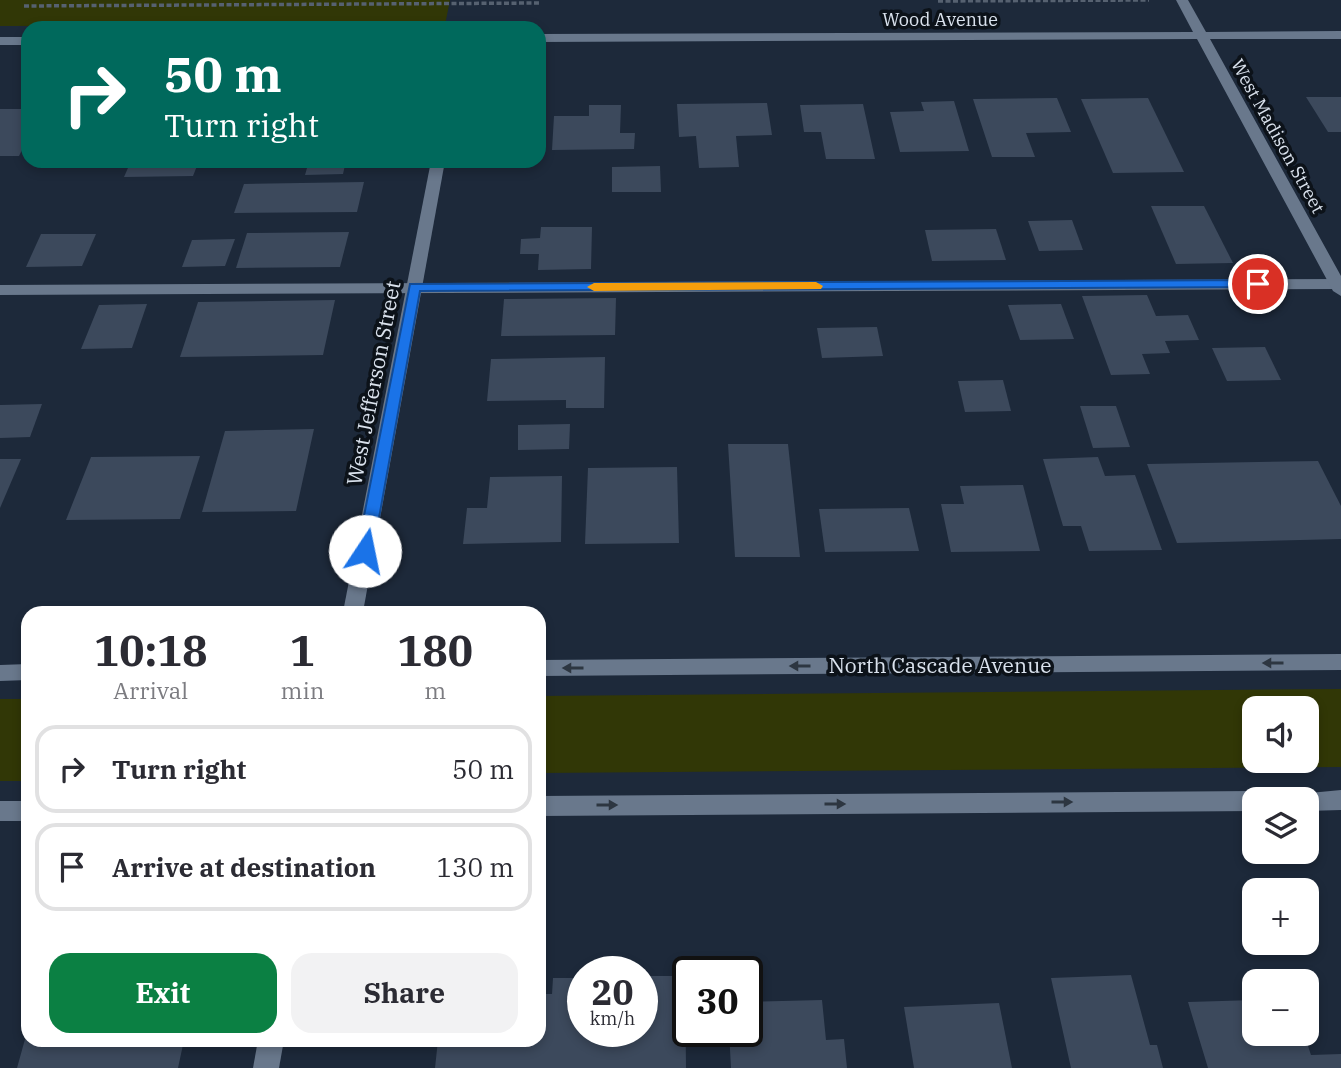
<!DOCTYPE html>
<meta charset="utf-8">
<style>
body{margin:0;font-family:"IBM Plex Serif",serif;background:#f2f2f3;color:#2b2b33;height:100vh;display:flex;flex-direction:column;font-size:26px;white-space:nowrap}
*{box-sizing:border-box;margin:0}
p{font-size:23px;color:#7c7c81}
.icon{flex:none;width:38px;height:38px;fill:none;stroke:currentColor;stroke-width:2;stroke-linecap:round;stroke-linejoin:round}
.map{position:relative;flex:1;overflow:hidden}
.side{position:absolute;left:21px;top:606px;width:525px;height:441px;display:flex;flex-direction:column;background:#fff;border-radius:21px;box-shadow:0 4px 10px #0003}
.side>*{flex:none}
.guide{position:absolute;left:21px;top:21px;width:525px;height:147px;border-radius:21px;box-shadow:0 4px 10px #0003;background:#00695c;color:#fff;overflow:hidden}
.tools{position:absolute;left:1242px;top:696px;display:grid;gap:14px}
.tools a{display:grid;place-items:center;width:77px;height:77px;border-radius:14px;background:#fff;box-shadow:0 4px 10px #0003;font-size:35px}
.speed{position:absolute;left:567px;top:956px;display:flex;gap:14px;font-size:35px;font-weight:700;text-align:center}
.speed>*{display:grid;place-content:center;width:91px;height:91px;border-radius:50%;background:#fff;box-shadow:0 4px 10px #0003;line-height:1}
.speed small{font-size:18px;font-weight:400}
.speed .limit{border:4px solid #111;border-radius:10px;background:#fff;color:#111}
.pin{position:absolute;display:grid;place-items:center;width:60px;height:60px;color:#fff;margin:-30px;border:4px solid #fff;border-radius:50%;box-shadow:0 2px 7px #0007}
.me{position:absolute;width:77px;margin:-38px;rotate:11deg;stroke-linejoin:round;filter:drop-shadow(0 0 5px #0008)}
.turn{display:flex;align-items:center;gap:24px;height:147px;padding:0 28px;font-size:32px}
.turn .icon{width:91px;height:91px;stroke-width:2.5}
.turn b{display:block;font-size:49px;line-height:60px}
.eta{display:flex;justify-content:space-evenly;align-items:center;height:119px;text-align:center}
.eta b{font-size:42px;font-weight:800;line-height:49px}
.button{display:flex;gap:14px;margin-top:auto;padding:14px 28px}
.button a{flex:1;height:80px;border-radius:21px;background:#0b8043;color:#fff;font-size:28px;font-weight:800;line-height:80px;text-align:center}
.button a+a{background:#f2f2f3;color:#2b2b33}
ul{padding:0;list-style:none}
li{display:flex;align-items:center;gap:21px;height:88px;margin:0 14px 10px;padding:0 14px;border:4px solid #e1e1e2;border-radius:21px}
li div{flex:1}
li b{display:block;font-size:26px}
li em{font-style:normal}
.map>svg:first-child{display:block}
.green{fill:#313706;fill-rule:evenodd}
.building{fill:#3c495c}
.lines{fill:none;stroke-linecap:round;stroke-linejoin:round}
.path{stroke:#566170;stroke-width:3.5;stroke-dasharray:5 2.5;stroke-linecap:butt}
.service{fill:#69788c;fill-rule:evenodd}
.minor{fill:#69788c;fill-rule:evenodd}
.secondary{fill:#69788c;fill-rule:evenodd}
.oneway{fill:#2d3641}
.route{fill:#1a73e8;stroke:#114b97;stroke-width:2}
.slow{fill:#f59e0b}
.labels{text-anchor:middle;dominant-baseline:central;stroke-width:7;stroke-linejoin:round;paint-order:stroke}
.far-street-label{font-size:18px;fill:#dae2ed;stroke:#0c1219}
.street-label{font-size:21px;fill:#dae2ed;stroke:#0c1219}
</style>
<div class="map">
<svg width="1341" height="1068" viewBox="0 0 1341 1068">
<rect width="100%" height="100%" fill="#1d293a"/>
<!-- green -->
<g class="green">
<polygon points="0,0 450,0 445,25 0,26"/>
<path d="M1341,689V767L539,773V696ZM1255,709H1307V761H1255Z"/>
<rect x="0" y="699" width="28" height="82"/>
</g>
<!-- building -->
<g class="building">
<polygon points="1306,97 1341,97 1341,132 1328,132"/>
<polygon points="1057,98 1071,132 1026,133 1035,157 992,157 973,99"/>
<polygon points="1148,98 1184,172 1113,173 1081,99"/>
<polygon points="954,101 969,151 900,152 890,112 924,111 921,102"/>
<polygon points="767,103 772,135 736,136 739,167 699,168 696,136 679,137 677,104"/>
<polygon points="863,104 875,159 826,159 821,132 804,132 800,105"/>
<polygon points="589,105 621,105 620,133 635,133 634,149 552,150 554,116 589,116"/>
<polygon points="0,109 28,109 28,138 19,156 0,156"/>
<polygon points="131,161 199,161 193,176 124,177"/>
<polygon points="309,161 346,161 343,174 305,175"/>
<polygon points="660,166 661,192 612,192 612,167"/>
<polygon points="364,182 357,212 234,213 244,184"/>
<polygon points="1151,206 1204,206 1233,263 1176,264"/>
<polygon points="1072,220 1083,250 1039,251 1028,221"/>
<polygon points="541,227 592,227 591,269 538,270 539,254 520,254 521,239 540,238"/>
<polygon points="996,229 1006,260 932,261 925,230"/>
<polygon points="349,232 340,267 236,268 247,233"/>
<polygon points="41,234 96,234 82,266 26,267"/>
<polygon points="235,239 225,266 182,267 192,240"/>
<polygon points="1147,295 1156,316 1188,315 1199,340 1165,341 1170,353 1142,354 1150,374 1111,375 1082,296"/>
<polygon points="616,298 615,335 501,336 504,299"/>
<polygon points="335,300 323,355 180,357 198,302"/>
<polygon points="147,304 132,348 81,349 99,305"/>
<polygon points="1061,304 1074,339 1020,340 1008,305"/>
<polygon points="877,327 883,356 822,358 817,328"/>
<polygon points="1265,347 1281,380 1227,381 1212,348"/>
<polygon points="605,357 604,408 566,408 566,400 487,401 491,359"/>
<polygon points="1003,380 1011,411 965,412 958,381"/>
<polygon points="42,404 30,437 0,438 0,405"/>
<polygon points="1080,406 1116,406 1130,447 1093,448"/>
<polygon points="570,424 569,449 518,450 518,425"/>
<polygon points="314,429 296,511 202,512 225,431"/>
<polygon points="728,444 788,444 800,557 735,557"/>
<polygon points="200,456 180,519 66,520 91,457"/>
<polygon points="1098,457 1105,476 1135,475 1162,550 1089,551 1081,526 1063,526 1043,459"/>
<polygon points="0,459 21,459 0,508"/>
<polygon points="1318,461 1341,506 1341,539 1177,543 1147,464"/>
<polygon points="677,467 679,543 585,544 588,468"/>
<polygon points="562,476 561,542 463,544 467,508 487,508 490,477"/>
<polygon points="1023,485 1040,551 951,552 941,504 964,504 960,486"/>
<polygon points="909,508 919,551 825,552 819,509"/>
<polygon points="1131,975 1150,1045 1157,1045 1163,1068 1071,1068 1051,978"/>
<polygon points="642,976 685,976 686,1068 435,1068 438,1040 539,1040 539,994 552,994 553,978 583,978 583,1031 642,1031"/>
<polygon points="822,1000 826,1040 844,1039 847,1068 731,1068 729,1031 747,1031 747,1002"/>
<polygon points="1255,1000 1255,1034 1304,1034 1311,1055 1341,1054 1341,1068 1208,1068 1188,1002"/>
<polygon points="999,1003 1012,1068 914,1068 904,1007"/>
<polygon points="27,1032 28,1040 184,1040 178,1068 17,1068"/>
</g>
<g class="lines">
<!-- path -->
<g class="path">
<polyline points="938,1 1149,0"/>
<polyline points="24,6 540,3"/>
</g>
<!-- service -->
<polygon class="service" points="1341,279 1341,289 0,295 0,285"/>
<!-- minor -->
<g class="minor">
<polygon points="1176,0 1188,0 1206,32 1341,31 1341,39 1210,39 1341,276 1341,296 1333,291 1197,39 539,42 539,34 1193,32"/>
<rect x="0" y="37" width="28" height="8"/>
<polygon points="431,161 445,161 363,612 343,612"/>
<polygon points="258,1040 284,1040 279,1068 253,1068"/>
</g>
<!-- secondary -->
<g class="secondary">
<polygon points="1341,654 1341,670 539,676 539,660"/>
<polygon points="28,664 28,680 0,681 0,665"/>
<polygon points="1341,790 1341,810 1307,811 1307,800 1296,800 1299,794"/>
<polygon points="1255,791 1263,794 1266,800 1255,800 1255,811 539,816 539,796"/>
<rect x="0" y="801" width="28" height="20"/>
</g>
</g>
<!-- one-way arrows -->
<defs><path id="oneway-solid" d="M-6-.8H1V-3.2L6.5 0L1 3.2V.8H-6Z" transform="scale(1.75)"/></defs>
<g class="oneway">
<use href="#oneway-solid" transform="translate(1273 663) rotate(180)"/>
<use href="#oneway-solid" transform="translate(800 666) rotate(180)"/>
<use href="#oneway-solid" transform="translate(573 668) rotate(180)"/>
<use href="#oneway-solid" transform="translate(1062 802)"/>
<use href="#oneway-solid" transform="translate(835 804)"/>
<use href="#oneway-solid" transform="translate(607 805)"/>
</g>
<!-- route -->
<polygon class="route" points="1258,280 1264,284 1262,287 420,291 373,551 365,557 357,551 410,284"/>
<!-- slow -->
<polygon class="slow" points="816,282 823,286 821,289 594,291 587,287 594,283"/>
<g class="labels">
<!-- far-street labels -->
<g class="far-street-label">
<text x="940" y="19">Wood Avenue</text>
<text transform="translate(1278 136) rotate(61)">West Madison Street</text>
</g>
<!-- street labels -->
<g class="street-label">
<text transform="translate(373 383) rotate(-79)">West Jefferson Street</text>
<text x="940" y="665">North Cascade Avenue</text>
</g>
</g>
</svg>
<div class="tools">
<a><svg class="icon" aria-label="sound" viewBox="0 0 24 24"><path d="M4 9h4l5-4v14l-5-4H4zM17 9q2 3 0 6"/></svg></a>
<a><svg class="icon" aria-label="layers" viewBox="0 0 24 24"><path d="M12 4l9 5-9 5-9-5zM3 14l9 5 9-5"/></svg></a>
<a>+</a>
<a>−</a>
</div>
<div class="speed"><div>20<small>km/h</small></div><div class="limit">30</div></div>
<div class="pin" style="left:1258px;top:284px;background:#d93025"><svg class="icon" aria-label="arrive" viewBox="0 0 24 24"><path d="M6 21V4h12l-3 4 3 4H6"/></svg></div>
<svg class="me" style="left:365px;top:551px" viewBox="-20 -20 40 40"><circle r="19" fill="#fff"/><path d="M0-13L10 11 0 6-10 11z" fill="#1a73e8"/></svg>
<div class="guide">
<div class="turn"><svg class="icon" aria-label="right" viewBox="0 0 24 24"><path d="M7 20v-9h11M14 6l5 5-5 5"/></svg><div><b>50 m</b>Turn right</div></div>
</div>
<section class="side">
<div class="eta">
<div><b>10:18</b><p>Arrival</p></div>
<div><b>1</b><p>min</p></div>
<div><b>180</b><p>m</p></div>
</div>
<ul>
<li><svg class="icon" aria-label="right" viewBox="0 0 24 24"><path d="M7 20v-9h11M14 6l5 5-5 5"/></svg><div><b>Turn right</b></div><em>50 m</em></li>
<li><svg class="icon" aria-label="arrive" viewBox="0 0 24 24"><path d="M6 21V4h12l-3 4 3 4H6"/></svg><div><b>Arrive at destination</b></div><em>130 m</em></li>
</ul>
<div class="button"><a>Exit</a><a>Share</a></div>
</section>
</div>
